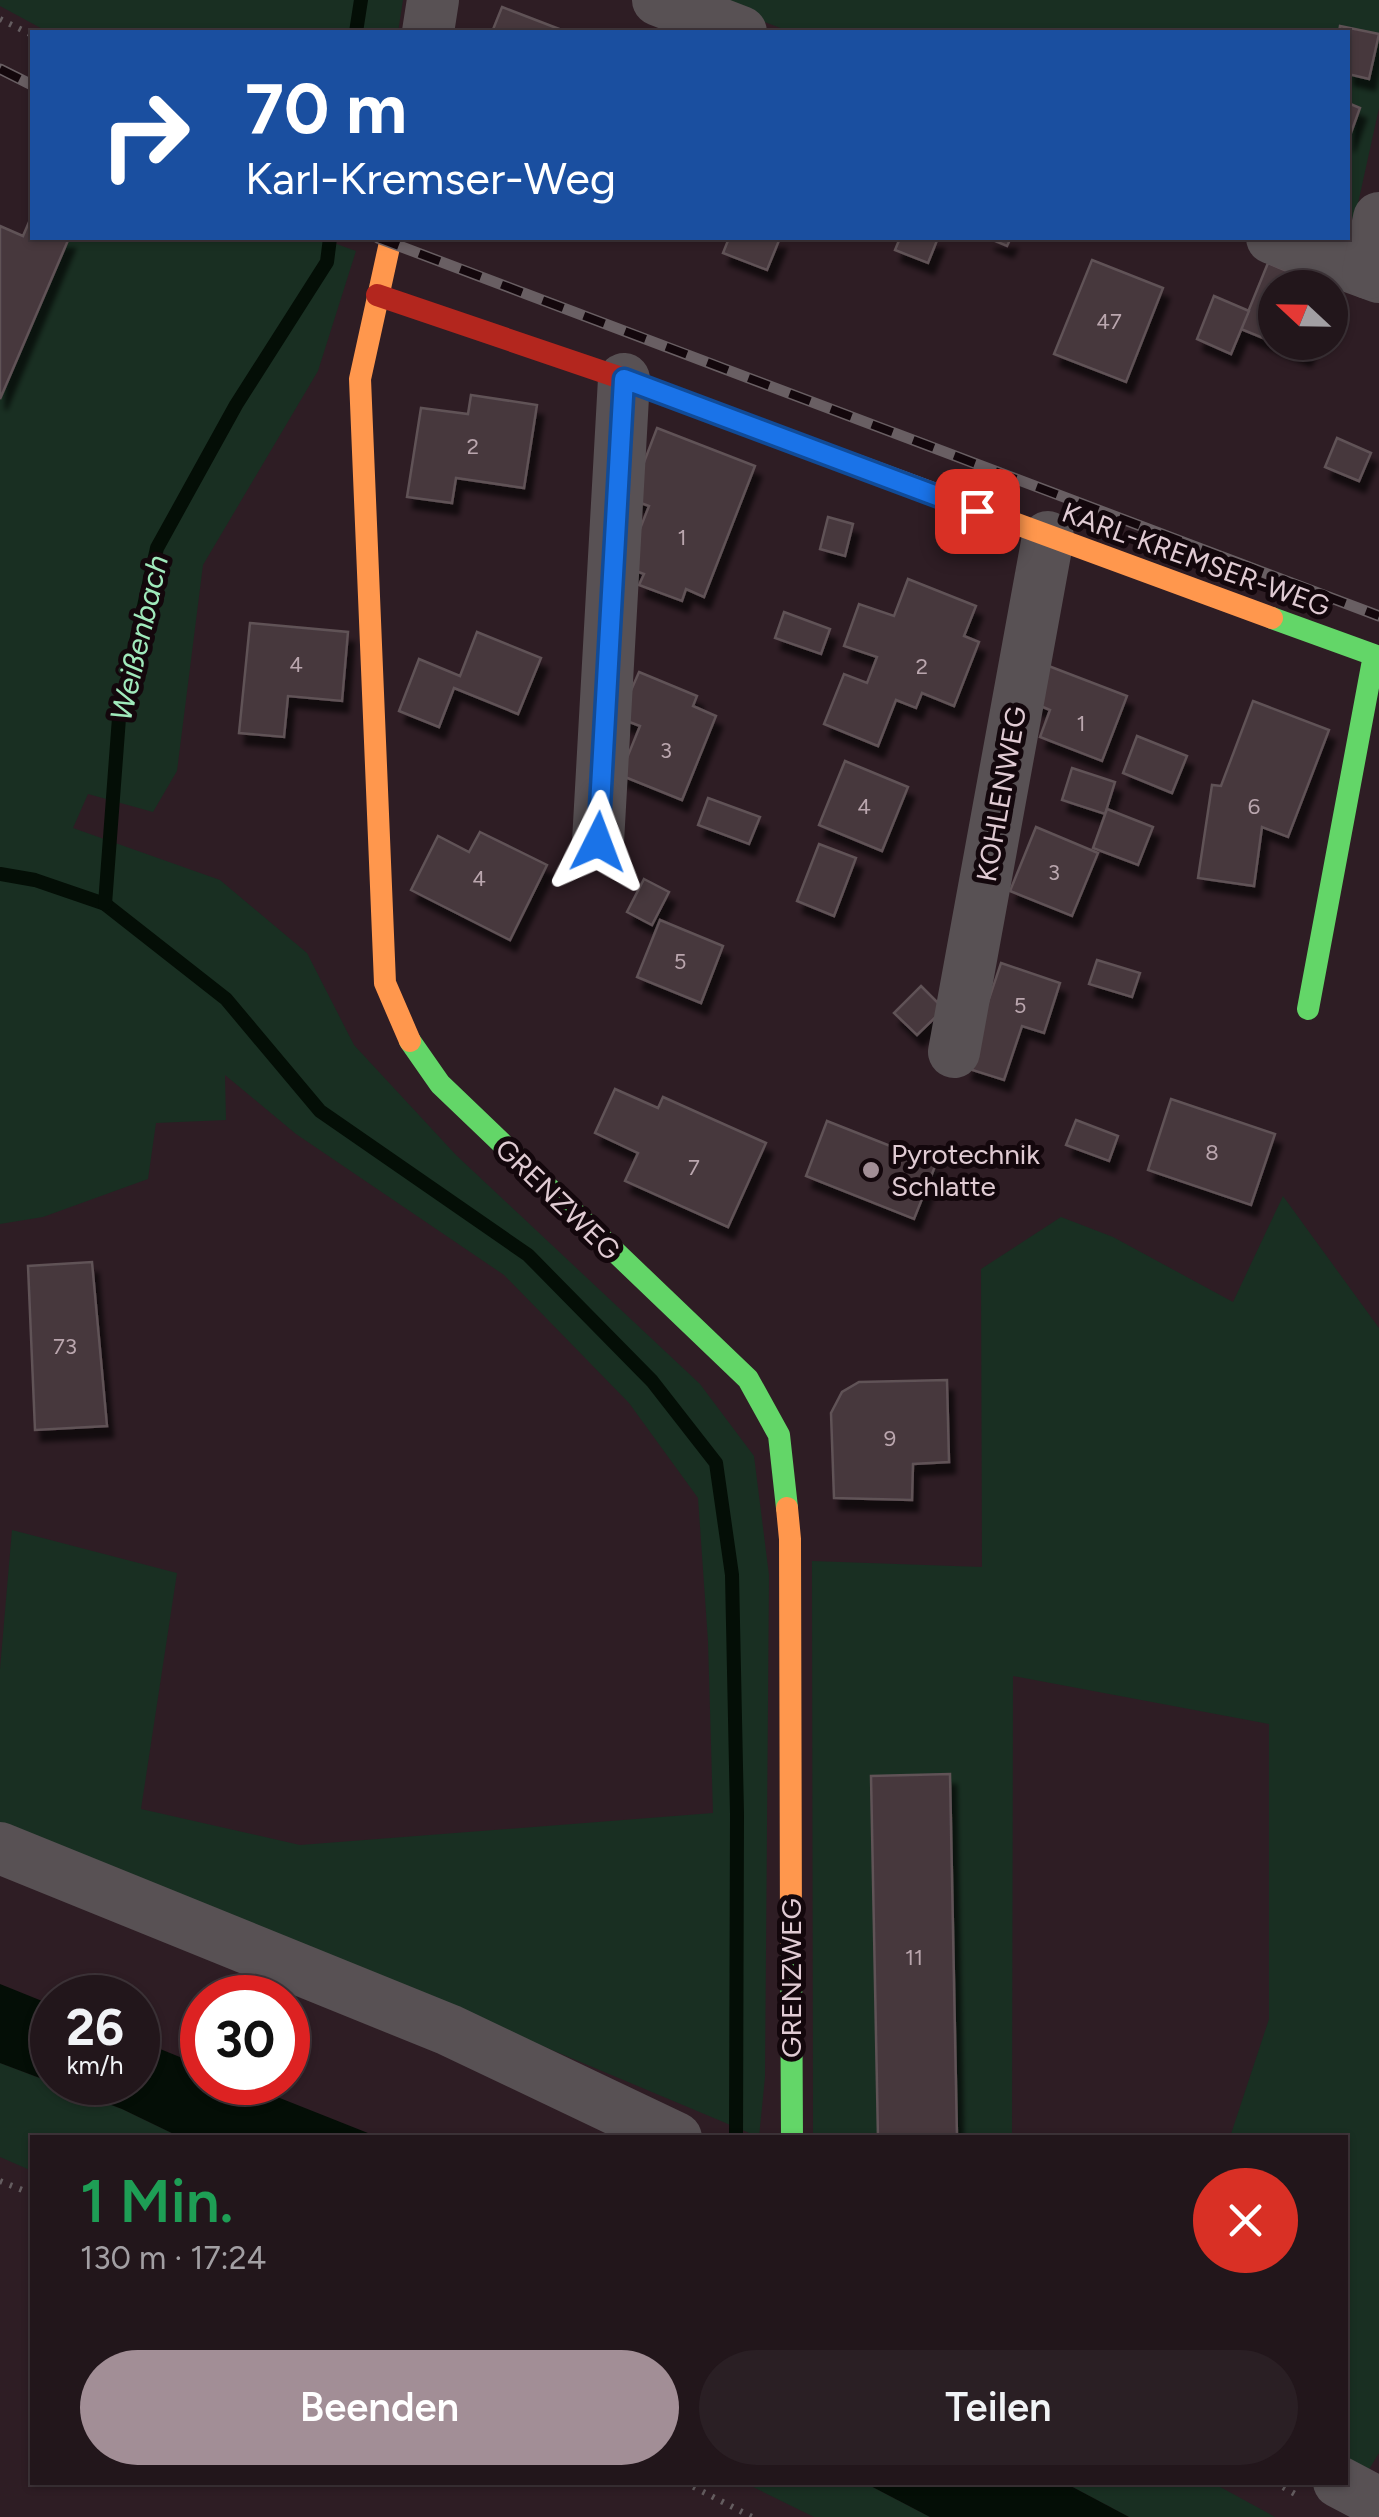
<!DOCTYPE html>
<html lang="de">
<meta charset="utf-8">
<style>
body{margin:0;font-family:Figtree,sans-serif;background:#2a1f24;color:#f1f3f6;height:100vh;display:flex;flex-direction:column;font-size:38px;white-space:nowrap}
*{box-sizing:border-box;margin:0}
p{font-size:32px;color:#a29fa3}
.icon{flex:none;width:55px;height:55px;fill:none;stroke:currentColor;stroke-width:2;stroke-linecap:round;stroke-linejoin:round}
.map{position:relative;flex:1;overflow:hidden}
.details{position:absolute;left:30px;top:2135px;width:1318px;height:350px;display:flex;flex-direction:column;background:#22161b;border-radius:0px;box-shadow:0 2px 8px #0004,0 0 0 2px #3f353a}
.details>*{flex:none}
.top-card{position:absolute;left:30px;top:30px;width:1320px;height:210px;border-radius:0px;box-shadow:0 2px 8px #0004,0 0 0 2px #3f353a;background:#1a4fa0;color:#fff;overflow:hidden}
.needle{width:65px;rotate:292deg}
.fabs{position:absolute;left:1258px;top:270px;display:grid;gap:20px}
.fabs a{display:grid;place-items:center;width:90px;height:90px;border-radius:50%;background:#22161b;box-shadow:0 2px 8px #0004,0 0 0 2px #3f353a;font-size:50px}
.speed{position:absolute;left:30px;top:1975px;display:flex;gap:20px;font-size:50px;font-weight:700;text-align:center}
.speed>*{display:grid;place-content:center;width:130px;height:130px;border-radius:50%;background:#22161b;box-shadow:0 2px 8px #0004,0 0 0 2px #3f353a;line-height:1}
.speed small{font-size:25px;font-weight:400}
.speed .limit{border:15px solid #d22;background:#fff;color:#111}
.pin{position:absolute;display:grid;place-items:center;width:85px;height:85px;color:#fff;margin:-42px;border-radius:20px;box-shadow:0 5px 15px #0006}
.me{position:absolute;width:110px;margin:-55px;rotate:3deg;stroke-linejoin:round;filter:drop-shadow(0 0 8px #0008)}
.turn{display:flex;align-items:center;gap:35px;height:210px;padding:0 50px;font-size:45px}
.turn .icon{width:130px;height:130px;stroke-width:2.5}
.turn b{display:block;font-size:70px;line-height:85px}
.round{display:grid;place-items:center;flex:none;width:105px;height:105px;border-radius:52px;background:#2a1f24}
.summary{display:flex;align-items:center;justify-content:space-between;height:170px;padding:0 50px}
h1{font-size:60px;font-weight:600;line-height:75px;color:#1e9e55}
.cta{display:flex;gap:20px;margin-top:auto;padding:20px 50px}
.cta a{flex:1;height:115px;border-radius:60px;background:#a28e96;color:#fff;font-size:40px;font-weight:600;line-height:115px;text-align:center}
.cta a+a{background:#2a1f24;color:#f1f3f6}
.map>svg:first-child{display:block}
.green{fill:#192f22}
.water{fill:#040e06}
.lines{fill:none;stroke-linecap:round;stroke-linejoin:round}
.stream{stroke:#040e06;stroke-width:14}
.building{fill:#46383e;stroke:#605257;stroke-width:2.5;filter:url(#shadow)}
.path{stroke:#655d60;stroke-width:6;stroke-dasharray:2.5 8;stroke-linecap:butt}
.street{stroke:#585154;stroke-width:52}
.fast{stroke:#63d668;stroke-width:22}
.slow{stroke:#ff974d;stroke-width:22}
.jam{stroke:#b3261e;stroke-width:22}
.rail-casing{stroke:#695f63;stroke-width:11}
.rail{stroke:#13070c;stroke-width:8;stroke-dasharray:22;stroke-linecap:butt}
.route-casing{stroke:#114b97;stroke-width:25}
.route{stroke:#1a73e8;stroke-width:18}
.poi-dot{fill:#a28e96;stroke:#13070c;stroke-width:4}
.labels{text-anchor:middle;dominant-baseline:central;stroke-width:10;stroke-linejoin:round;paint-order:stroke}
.number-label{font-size:22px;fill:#baa6ae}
.street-label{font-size:28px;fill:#e0cbd3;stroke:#13070c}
.poi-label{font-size:28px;fill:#e0cbd3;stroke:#13070c;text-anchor:start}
.water-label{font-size:30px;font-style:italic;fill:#a0eabc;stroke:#13070c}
</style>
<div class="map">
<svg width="1379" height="2517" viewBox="0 0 1379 2517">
<defs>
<filter id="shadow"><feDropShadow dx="6" dy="11" stdDeviation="2.5" flood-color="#0009"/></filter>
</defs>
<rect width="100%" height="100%" fill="#2e1d24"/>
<!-- green -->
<g class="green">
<polygon points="0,0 403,0 398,32 48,32 0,6"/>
<polygon points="706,0 1379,0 1379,108 1355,217 1348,220 1348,32 791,32"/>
<polygon points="69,238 320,238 356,251 318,371 203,565 177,771 153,812 88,794 73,828 220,880 307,953 354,1045 456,1155 700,1384 754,1456 769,1575 765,2077 759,2137 302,1945 0,1824 0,1669 12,1530 177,1573 141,1809 300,1845 713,1813 708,1641 698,1498 629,1403 504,1275 296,1134 225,1075 226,1120 156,1123 148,1179 43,1217 0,1224 0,399"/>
<polygon points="1283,1196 1379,1328 1379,2453 1368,2471 1345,2459 1345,2138 1230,2137 1269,2019 1269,1724 1013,1676 1012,2137 813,2137 812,1561 982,1567 981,1269 1061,1217 1113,1237 1233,1302"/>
<polygon points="0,2063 122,2109 180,2137 32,2138 32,2171 0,2157"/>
<polygon points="745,2483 865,2483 930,2517 814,2517"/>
<polygon points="1065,2483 1213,2483 1275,2517 1129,2517"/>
</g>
<!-- water -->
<g class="water">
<polygon points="0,1984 52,2005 52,2082 138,2082 138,2040 202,2066 202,2082 242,2083 378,2137 180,2137 122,2109 0,2063"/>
<polygon points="865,2483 1065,2483 1129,2517 930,2517"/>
</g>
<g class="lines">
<!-- stream -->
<g class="stream">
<polyline points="356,32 361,0"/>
<polyline points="0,874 35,880 105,904 226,999 320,1111 528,1255 652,1381 716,1463 732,1575 737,1814 736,2138"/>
<polyline points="105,904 119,718 157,548 236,405 327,262 330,238"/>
</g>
</g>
<!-- building -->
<g class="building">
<polygon points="502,7 567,32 492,32"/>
<polygon points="1340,26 1379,34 1369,79 1348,74 1348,32 1339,32"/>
<polygon points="1348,103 1360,108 1348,141"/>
<polygon points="32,215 32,238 69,238 0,399 0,226 23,236"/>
<polygon points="729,238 780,238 767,270 723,253"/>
<polygon points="900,238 938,238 928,263 895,250"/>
<polygon points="988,238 1011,238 1007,246"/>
<polygon points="1092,260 1163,288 1126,382 1054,354"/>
<polygon points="1268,263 1327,288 1275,288 1275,342 1311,342 1305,355 1241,329"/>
<polygon points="1214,296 1249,311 1231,354 1197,339"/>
<polygon points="471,395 537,405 524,488 456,478 452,503 407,497 421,408 468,414"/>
<polygon points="657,428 755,466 704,597 686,589 682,601 639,585 644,574 625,567 649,506 630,499"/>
<polygon points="1337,438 1371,453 1359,481 1325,467"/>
<polygon points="828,517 853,524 845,556 820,549"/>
<polygon points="908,579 976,606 964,636 979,642 954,706 922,693 916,708 896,700 878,746 824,724 844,674 867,683 877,657 844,646 859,604 894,616"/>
<polygon points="784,612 830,629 821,654 775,638"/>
<polygon points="250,623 348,632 342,701 288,696 284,737 239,733"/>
<polygon points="477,632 541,658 518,714 454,688 439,727 399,711 419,659 460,676"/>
<polygon points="1046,665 1127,696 1102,761 1040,737 1050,710 1031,702"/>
<polygon points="639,672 697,696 693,706 716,716 682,800 620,775 640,726 619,718"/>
<polygon points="1253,701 1329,730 1288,837 1262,827 1254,886 1198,878 1212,785 1221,786"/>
<polygon points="1137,736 1187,756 1172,793 1123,773"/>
<polygon points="845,761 908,787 882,851 819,825"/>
<polygon points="1072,768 1115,782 1105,814 1062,800"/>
<polygon points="708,798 760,817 749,844 698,825"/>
<polygon points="1107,809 1153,827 1138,865 1093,848"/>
<polygon points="1036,827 1098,853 1072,916 1010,891"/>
<polygon points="480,832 547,865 510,940 411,890 438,836 469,852"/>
<polygon points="819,844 856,858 834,916 797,901"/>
<polygon points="644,879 669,892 652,925 627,912"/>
<polygon points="660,920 723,946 701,1003 637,977"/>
<polygon points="1097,960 1140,973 1132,997 1089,984"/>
<polygon points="1001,963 1060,983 1044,1033 1022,1026 1004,1080 966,1068"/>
<polygon points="921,986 944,1009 917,1035 894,1013"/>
<polygon points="615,1089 658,1108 663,1097 766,1143 728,1227 625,1181 638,1153 595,1133"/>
<polygon points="1171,1099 1275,1134 1251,1205 1148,1170"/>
<polygon points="1076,1120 1118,1136 1109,1161 1066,1145"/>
<polygon points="827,1121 936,1164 914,1219 806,1176"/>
<polygon points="92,1262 107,1426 35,1430 28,1266"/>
<polygon points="947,1380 949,1462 913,1464 912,1500 834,1498 831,1413 842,1392 859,1382"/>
<polygon points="950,1774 957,2138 878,2138 871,1776"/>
</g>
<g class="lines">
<!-- path -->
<g class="path">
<polyline points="0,19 32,35"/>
<polyline points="0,2181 32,2194"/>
<polyline points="684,2482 752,2517"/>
<polyline points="1274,2482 1295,2494"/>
</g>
<!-- street -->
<g class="street">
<polyline points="658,0 741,32"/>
<polyline points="428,32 433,0"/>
<polyline points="1272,238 1379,277"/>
<polyline points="1368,273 1379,218"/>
<polyline points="598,842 624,379"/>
<polyline points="954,1052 1048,537"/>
<polyline points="0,1848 449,2030 676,2138"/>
<polyline points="1339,2482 1379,2503"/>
</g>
<!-- fast -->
<g class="fast">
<polyline points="1272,618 1374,655 1308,1009"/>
<polyline points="410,1041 440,1084 748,1379 779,1435 787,1508"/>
<polyline points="791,1944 792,2138"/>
</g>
<!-- slow -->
<g class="slow">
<polyline points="391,238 360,379 385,983 410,1041"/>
<polyline points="854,464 1272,618"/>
<polyline points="787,1508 790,1539 791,1944"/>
</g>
<!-- jam -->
<polyline class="jam" points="377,295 624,379 854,464"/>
<defs>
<g id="rail">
<polyline points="0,69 32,85"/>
<polyline points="378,238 1379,616"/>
</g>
</defs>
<!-- rail casing -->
<use href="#rail" class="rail-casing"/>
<!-- rail -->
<use href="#rail" class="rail"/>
</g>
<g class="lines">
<defs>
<polyline id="route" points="598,842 624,379 977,511"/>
</defs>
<!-- route casing -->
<use href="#route" class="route-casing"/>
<!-- route -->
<use href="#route" class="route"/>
</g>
<!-- markers -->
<circle class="poi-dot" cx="871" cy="1170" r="10"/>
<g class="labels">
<!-- number labels -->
<g class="number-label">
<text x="1109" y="321">47</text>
<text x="473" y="446">2</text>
<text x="682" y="537">1</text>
<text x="296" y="664">4</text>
<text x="922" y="666">2</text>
<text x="1081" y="723">1</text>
<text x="666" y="750">3</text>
<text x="864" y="806">4</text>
<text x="1254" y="806">6</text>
<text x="1054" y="872">3</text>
<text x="479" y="878">4</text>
<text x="680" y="961">5</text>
<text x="1020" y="1005">5</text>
<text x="1212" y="1152">8</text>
<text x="694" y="1167">7</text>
<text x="65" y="1346">73</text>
<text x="890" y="1438">9</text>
<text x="914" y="1957">11</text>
</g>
<!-- street labels -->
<g class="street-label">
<text transform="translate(1196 559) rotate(20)">KARL-KREMSER-WEG</text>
<text transform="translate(1001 794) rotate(-80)">KOHLENWEG</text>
<text transform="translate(558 1199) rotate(44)">GRENZWEG</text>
<text transform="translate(791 1978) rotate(-90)">GRENZWEG</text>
</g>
<!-- poi labels -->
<g class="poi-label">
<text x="891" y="1154">Pyrotechnik<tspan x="891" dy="32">Schlatte</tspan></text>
</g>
<!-- water labels -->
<g class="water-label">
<text transform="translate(139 638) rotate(-77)">Weißenbach</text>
</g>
</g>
</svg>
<div class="fabs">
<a><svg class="needle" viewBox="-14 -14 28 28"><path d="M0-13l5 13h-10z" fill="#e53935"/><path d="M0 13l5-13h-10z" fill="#a29fa3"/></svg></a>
</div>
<div class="speed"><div>26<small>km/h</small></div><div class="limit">30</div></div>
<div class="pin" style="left:977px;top:511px;background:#d93025"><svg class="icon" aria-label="arrive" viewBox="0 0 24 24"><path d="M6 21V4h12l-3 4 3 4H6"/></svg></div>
<svg class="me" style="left:598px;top:842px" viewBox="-20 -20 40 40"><path d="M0-17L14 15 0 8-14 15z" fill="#1a73e8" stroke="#fff" stroke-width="4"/></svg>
<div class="top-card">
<div class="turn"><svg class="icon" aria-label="right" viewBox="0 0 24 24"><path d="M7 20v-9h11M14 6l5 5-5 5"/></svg><div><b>70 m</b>Karl-Kremser-Weg</div></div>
</div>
<section class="details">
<div class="summary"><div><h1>1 Min.</h1><p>130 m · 17:24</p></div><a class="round" style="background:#d93025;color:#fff"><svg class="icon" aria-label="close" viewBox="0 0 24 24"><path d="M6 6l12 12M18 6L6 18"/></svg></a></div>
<div class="cta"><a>Beenden</a><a>Teilen</a></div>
</section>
</div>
